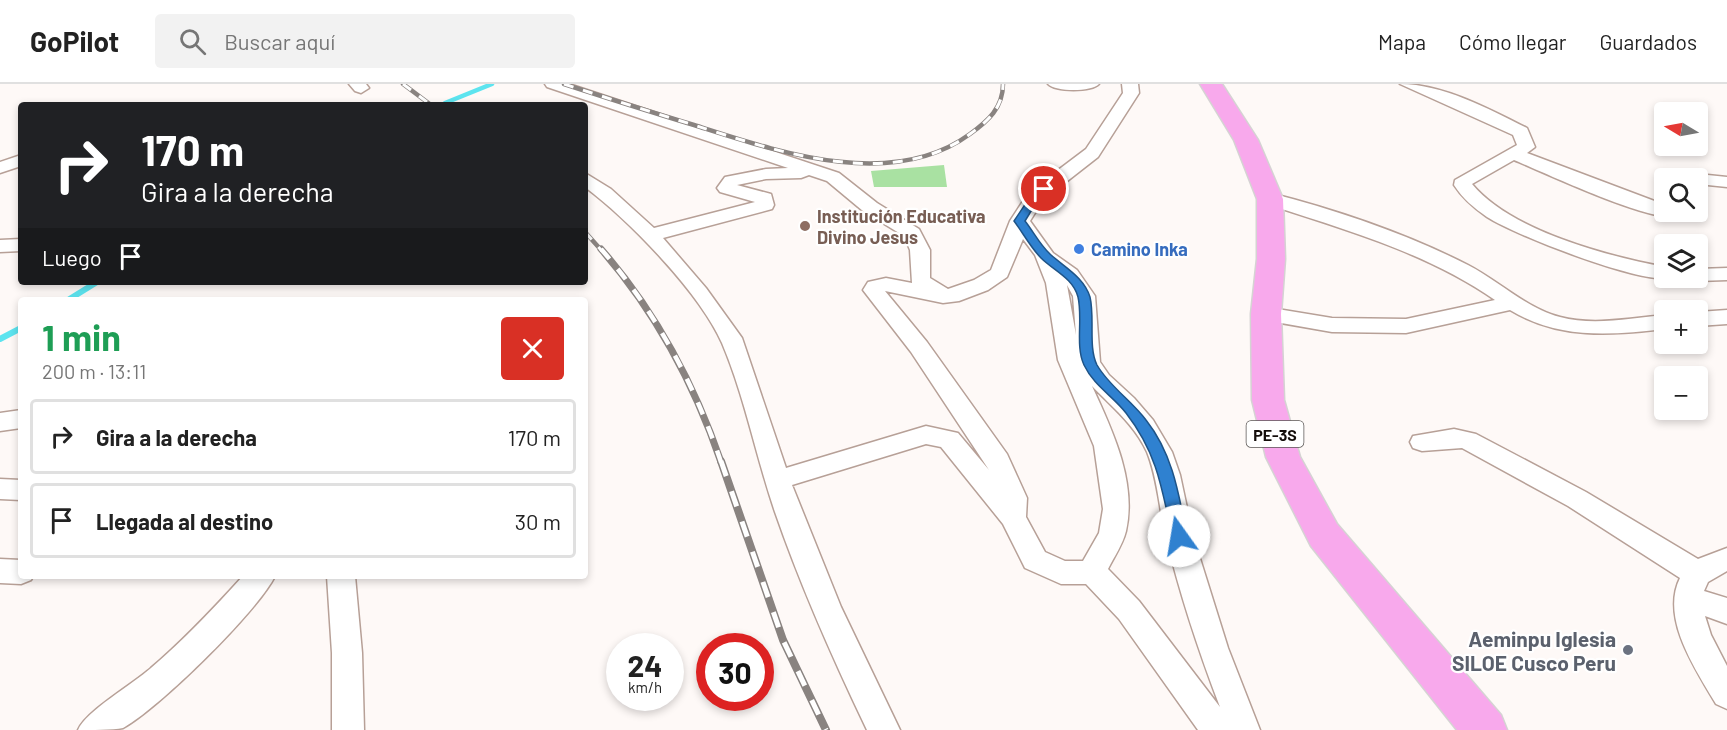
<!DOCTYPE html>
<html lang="es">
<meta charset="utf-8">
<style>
body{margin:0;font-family:Barlow,sans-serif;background:#f2f2f2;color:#222;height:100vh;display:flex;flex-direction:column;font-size:22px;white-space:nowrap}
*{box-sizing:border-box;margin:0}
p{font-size:20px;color:#767676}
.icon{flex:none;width:33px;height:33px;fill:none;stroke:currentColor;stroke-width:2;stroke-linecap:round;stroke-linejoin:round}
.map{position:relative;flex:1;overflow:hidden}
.panel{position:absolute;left:18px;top:213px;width:570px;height:282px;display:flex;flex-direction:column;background:#fff;border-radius:6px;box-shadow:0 3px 9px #0003}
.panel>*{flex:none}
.guide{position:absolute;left:18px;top:18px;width:570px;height:183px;border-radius:6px;box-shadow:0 3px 9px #0003;background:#202124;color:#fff;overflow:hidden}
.needle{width:39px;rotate:280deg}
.buttons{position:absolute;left:1654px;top:18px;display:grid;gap:12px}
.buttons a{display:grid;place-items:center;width:54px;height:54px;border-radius:6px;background:#fff;box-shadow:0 3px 9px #0003;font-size:30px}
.speed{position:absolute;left:606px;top:549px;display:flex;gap:12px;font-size:30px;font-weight:700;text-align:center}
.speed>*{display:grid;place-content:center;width:78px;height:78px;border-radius:50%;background:#fff;box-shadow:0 3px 9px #0003;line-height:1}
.speed small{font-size:15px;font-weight:400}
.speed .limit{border:9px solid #d22;background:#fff;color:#111}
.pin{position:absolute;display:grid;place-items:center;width:51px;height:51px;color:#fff;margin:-26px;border:3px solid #fff;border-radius:50%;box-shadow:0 2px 6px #0007}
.me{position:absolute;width:66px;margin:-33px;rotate:347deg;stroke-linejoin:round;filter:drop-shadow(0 0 4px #0008)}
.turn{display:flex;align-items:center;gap:21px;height:126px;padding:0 24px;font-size:27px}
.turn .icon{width:78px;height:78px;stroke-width:2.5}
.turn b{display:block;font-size:42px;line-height:51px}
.then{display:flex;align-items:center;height:57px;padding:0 24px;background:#0003;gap:12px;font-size:22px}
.round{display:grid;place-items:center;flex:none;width:63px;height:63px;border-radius:6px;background:#f2f2f2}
.headline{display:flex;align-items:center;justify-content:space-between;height:102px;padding:0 24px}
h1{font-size:36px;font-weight:700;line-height:45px;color:#1e9e55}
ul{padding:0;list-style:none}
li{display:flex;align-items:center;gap:18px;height:75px;margin:0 12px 9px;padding:0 12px;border:3px solid #e0e0e0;border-radius:6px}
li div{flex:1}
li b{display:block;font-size:22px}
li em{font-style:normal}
header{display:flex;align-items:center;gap:36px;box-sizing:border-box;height:84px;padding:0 30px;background:#fff;border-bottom:2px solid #e0e0e0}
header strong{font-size:28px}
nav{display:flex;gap:33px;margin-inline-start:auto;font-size:21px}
.search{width:420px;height:54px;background:#f2f2f2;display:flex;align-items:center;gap:15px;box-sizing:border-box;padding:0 21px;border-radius:6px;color:#767676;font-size:22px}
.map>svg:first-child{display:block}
.green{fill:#a9e1a2}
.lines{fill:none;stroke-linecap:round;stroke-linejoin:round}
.stream-far1{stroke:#5de4ef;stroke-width:4.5}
.stream{stroke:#5de4ef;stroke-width:6}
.minor-casing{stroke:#b7a097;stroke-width:3}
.highway-casing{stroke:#d5d3d3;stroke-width:3}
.minor{fill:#fff;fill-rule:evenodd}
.highway{fill:#f8a9ec;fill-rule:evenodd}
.rail-far2-casing{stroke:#898380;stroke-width:4.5}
.rail-far1-casing{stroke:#898380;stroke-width:7}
.rail-casing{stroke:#898380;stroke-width:8}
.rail-far2{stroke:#fff;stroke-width:3;stroke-dasharray:10;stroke-linecap:butt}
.rail-far1{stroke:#fff;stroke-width:4.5;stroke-dasharray:13;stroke-linecap:butt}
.rail{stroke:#fff;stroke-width:5;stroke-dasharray:16;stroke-linecap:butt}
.route{fill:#2f81d0;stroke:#1f5487;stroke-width:1.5}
.education-dot{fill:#8d6e63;stroke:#fff;stroke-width:2}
.shop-dot{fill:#3f7fe0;stroke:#fff;stroke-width:2}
.worship-dot{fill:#6b7280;stroke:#fff;stroke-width:2}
.labels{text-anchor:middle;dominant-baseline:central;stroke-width:4.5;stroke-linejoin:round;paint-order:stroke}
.shield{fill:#fff;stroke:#5a5654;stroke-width:1.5}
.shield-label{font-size:16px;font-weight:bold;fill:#140d0a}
.education-label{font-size:18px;font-weight:bold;fill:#785e54;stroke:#fff;text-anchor:start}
.shop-label{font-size:18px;font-weight:bold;fill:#366cbe;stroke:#fff;text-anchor:start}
.near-worship-label{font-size:21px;font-weight:bold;fill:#5b616d;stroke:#fff;text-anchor:end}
</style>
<header>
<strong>GoPilot</strong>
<div class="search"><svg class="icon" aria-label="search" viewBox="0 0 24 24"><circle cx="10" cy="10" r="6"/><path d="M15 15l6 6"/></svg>Buscar aquí</div>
<nav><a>Mapa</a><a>Cómo llegar</a><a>Guardados</a></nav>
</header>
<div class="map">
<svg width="1727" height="646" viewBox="0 0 1727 646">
<rect width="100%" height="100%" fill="#fef9f7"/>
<!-- green -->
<polygon class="green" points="944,81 947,103 874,103 871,87"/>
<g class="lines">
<!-- stream-far1 -->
<polyline class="stream-far1" points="445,19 492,0"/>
<!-- stream -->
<g class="stream">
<polyline points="68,216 97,198"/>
<polyline points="0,255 21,244"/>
</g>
<defs>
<g id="minor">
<polygon points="349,0 366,0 369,4 361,9 355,7"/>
<path d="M545,0H569L839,89L877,119L919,145L930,166V194L948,205L974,196L991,186L1010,137L1029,108L1086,65L1123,9L1122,0H1138L1139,9L1098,73L1043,116L1030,137L1053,169L1077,186L1095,212L1100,278L1109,291L1134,314L1153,336L1172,368L1180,391L1193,452L1228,564L1260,646H1198L1119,535L1086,500H1061L1025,484L1003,440L941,363L926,360L792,401L841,523L900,646H867C833,575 801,503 775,428C756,373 745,313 722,259C700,209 629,136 585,103V89L611,105L654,144L755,118L720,108L717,104L725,93L766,85L788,84L547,3ZM809,91L827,97L863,127L904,152L910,166L912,199L886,194L868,198L863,206L911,268L989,386L958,349L926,342L786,384L742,254L706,204L663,154L772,125L774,121L771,110L737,101L766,95L801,94ZM1023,155L1035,171L1046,199L1058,276L1094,362L1103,425L1099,449L1083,477H1065L1045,468L1026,433L1027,414L1007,370L927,258L885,207L943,219L959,217L988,206L1007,193ZM1067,201L1073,212L1076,251ZM1092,302C1112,323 1135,341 1147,368C1158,395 1159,425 1166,453C1180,511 1199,568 1220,623L1139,517L1108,485C1114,473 1123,460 1126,447C1137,397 1112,346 1092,302Z"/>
<path d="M1048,0H1099C1091,8 1056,8 1048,0Z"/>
<path d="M1400,0C1443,0 1489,25 1527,44L1535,63L1527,69L1665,121V128H1676L1674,132C1649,138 1543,88 1514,76L1472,100C1511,147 1607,172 1665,183V194H1672C1642,201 1515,151 1487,133C1474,124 1463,115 1454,101L1455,96L1517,61L1513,51Z"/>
<polygon points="21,71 21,82 0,89 0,78"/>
<polygon points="1698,90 1727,93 1727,103 1698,100 1698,94 1689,94"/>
<path d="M1270,109C1337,126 1407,150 1468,181C1499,197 1526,224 1560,233C1593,242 1632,234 1665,231V245C1610,251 1560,256 1510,226L1406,249L1332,248L1258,235L1255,230L1258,225L1266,223L1332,234L1406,235L1495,216C1426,168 1343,145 1263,119L1261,115Z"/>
<polygon points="21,155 21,167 0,168 0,156"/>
<polygon points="1727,184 1727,196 1698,197 1689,194 1698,194 1698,185"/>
<polygon points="1727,226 1727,240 1698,242 1698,228"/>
<polygon points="21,326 21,344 0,347 0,329"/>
<path d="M1454,345L1476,350L1586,408L1698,475L1727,464V487L1708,498L1704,507L1727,514V540L1705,532L1711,551L1727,582V625L1716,620C1696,586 1660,534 1680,494L1568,422L1462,364L1422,367L1413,364L1410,358L1413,352Z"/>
<polygon points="0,395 21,396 21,416 0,415"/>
<polygon points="0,475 21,476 21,492 33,492 31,496 21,500 0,499"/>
<path d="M243,492H275C258,527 158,625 123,644C113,646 90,646 78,646C86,627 133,600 151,584C184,556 214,524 243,492Z"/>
<polygon points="327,492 355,492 362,569 364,646 332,646 332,569"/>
</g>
<polygon id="highway" points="1200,0 1222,0 1258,56 1283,115 1285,175 1281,230 1284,316 1300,373 1337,440 1501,631 1507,646 1457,646 1311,462 1266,373 1252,316 1251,230 1257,175 1257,115 1234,56"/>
</defs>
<!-- minor casing -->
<use href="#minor" class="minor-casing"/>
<!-- highway casing -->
<use href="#highway" class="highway-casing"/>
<!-- minor -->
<use href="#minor" class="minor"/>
<!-- highway -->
<use href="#highway" class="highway"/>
<defs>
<g id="rail-far2">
<polyline points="403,0 431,21"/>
<path d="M564,0C607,14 651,28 694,41C776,67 891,108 970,50C988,37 1003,24 1003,0"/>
<polyline points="585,148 602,167"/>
</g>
<path id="rail-far1" d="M601,165C656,228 694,299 721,378"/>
<polyline id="rail" points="721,377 783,556 826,646"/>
</defs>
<!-- rail-far2 casing -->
<use href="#rail-far2" class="rail-far2-casing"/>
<!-- rail-far1 casing -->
<use href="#rail-far1" class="rail-far1-casing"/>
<!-- rail casing -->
<use href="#rail" class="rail-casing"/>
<!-- rail-far2 -->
<use href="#rail-far2" class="rail-far2"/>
<!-- rail-far1 -->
<use href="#rail-far1" class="rail-far1"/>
<!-- rail -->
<use href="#rail" class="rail"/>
</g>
<!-- route -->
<path class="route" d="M1041,102L1050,105L1039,114L1025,137C1033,147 1040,161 1050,170C1064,183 1084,193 1090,213C1095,234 1088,263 1097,281C1109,302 1132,317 1146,336C1173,370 1179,411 1187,452L1185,456L1179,458L1172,452C1162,404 1157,369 1126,329C1113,312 1094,302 1084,281C1075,262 1083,234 1078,213C1073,194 1054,187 1041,174C1031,164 1023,149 1014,137L1032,110Z"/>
<!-- markers -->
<circle class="education-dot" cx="805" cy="142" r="6"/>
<circle class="shop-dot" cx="1079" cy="165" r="6"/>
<circle class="worship-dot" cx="1628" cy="566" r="6"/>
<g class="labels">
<!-- shield labels -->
<rect class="shield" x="1246.5" y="337" width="57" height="26" rx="4.5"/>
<g class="shield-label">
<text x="1275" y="350">PE-3S</text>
</g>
<!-- education labels -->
<g class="education-label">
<text x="817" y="132">Institución Educativa<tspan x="817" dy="21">Divino Jesus</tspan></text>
</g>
<!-- shop labels -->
<g class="shop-label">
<text x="1091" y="165">Camino Inka</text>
</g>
<!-- near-worship labels -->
<g class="near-worship-label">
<text x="1616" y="554">Aeminpu Iglesia<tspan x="1616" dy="24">SILOE Cusco Peru</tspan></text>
</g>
</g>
</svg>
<div class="buttons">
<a><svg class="needle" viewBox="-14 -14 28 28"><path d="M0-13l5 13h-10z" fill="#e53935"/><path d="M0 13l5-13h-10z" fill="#767676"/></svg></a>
<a><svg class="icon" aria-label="search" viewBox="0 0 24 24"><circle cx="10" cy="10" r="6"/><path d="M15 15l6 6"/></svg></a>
<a><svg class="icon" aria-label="layers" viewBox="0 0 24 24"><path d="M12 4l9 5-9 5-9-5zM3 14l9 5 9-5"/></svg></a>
<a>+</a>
<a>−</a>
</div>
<div class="speed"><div>24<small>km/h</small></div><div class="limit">30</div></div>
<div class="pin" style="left:1044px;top:105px;background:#d93025"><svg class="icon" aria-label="arrive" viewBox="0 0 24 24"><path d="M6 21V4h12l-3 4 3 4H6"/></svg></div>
<svg class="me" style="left:1179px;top:452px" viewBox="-20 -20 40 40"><circle r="19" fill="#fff"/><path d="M0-13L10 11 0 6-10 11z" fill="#2f81d0"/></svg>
<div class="guide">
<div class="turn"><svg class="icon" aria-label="right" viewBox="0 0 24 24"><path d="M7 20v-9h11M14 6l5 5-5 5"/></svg><div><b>170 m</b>Gira a la derecha</div></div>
<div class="then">Luego<svg class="icon" aria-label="arrive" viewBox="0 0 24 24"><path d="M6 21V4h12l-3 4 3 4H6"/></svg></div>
</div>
<section class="panel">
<div class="headline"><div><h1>1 min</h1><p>200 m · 13:11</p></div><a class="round" style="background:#d93025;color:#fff"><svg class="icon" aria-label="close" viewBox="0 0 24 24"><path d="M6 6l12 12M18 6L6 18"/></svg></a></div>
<ul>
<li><svg class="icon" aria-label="right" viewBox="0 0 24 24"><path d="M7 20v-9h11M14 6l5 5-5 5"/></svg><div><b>Gira a la derecha</b></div><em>170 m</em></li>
<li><svg class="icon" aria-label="arrive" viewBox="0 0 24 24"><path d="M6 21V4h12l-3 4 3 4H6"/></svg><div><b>Llegada al destino</b></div><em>30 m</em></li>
</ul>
</section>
</div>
